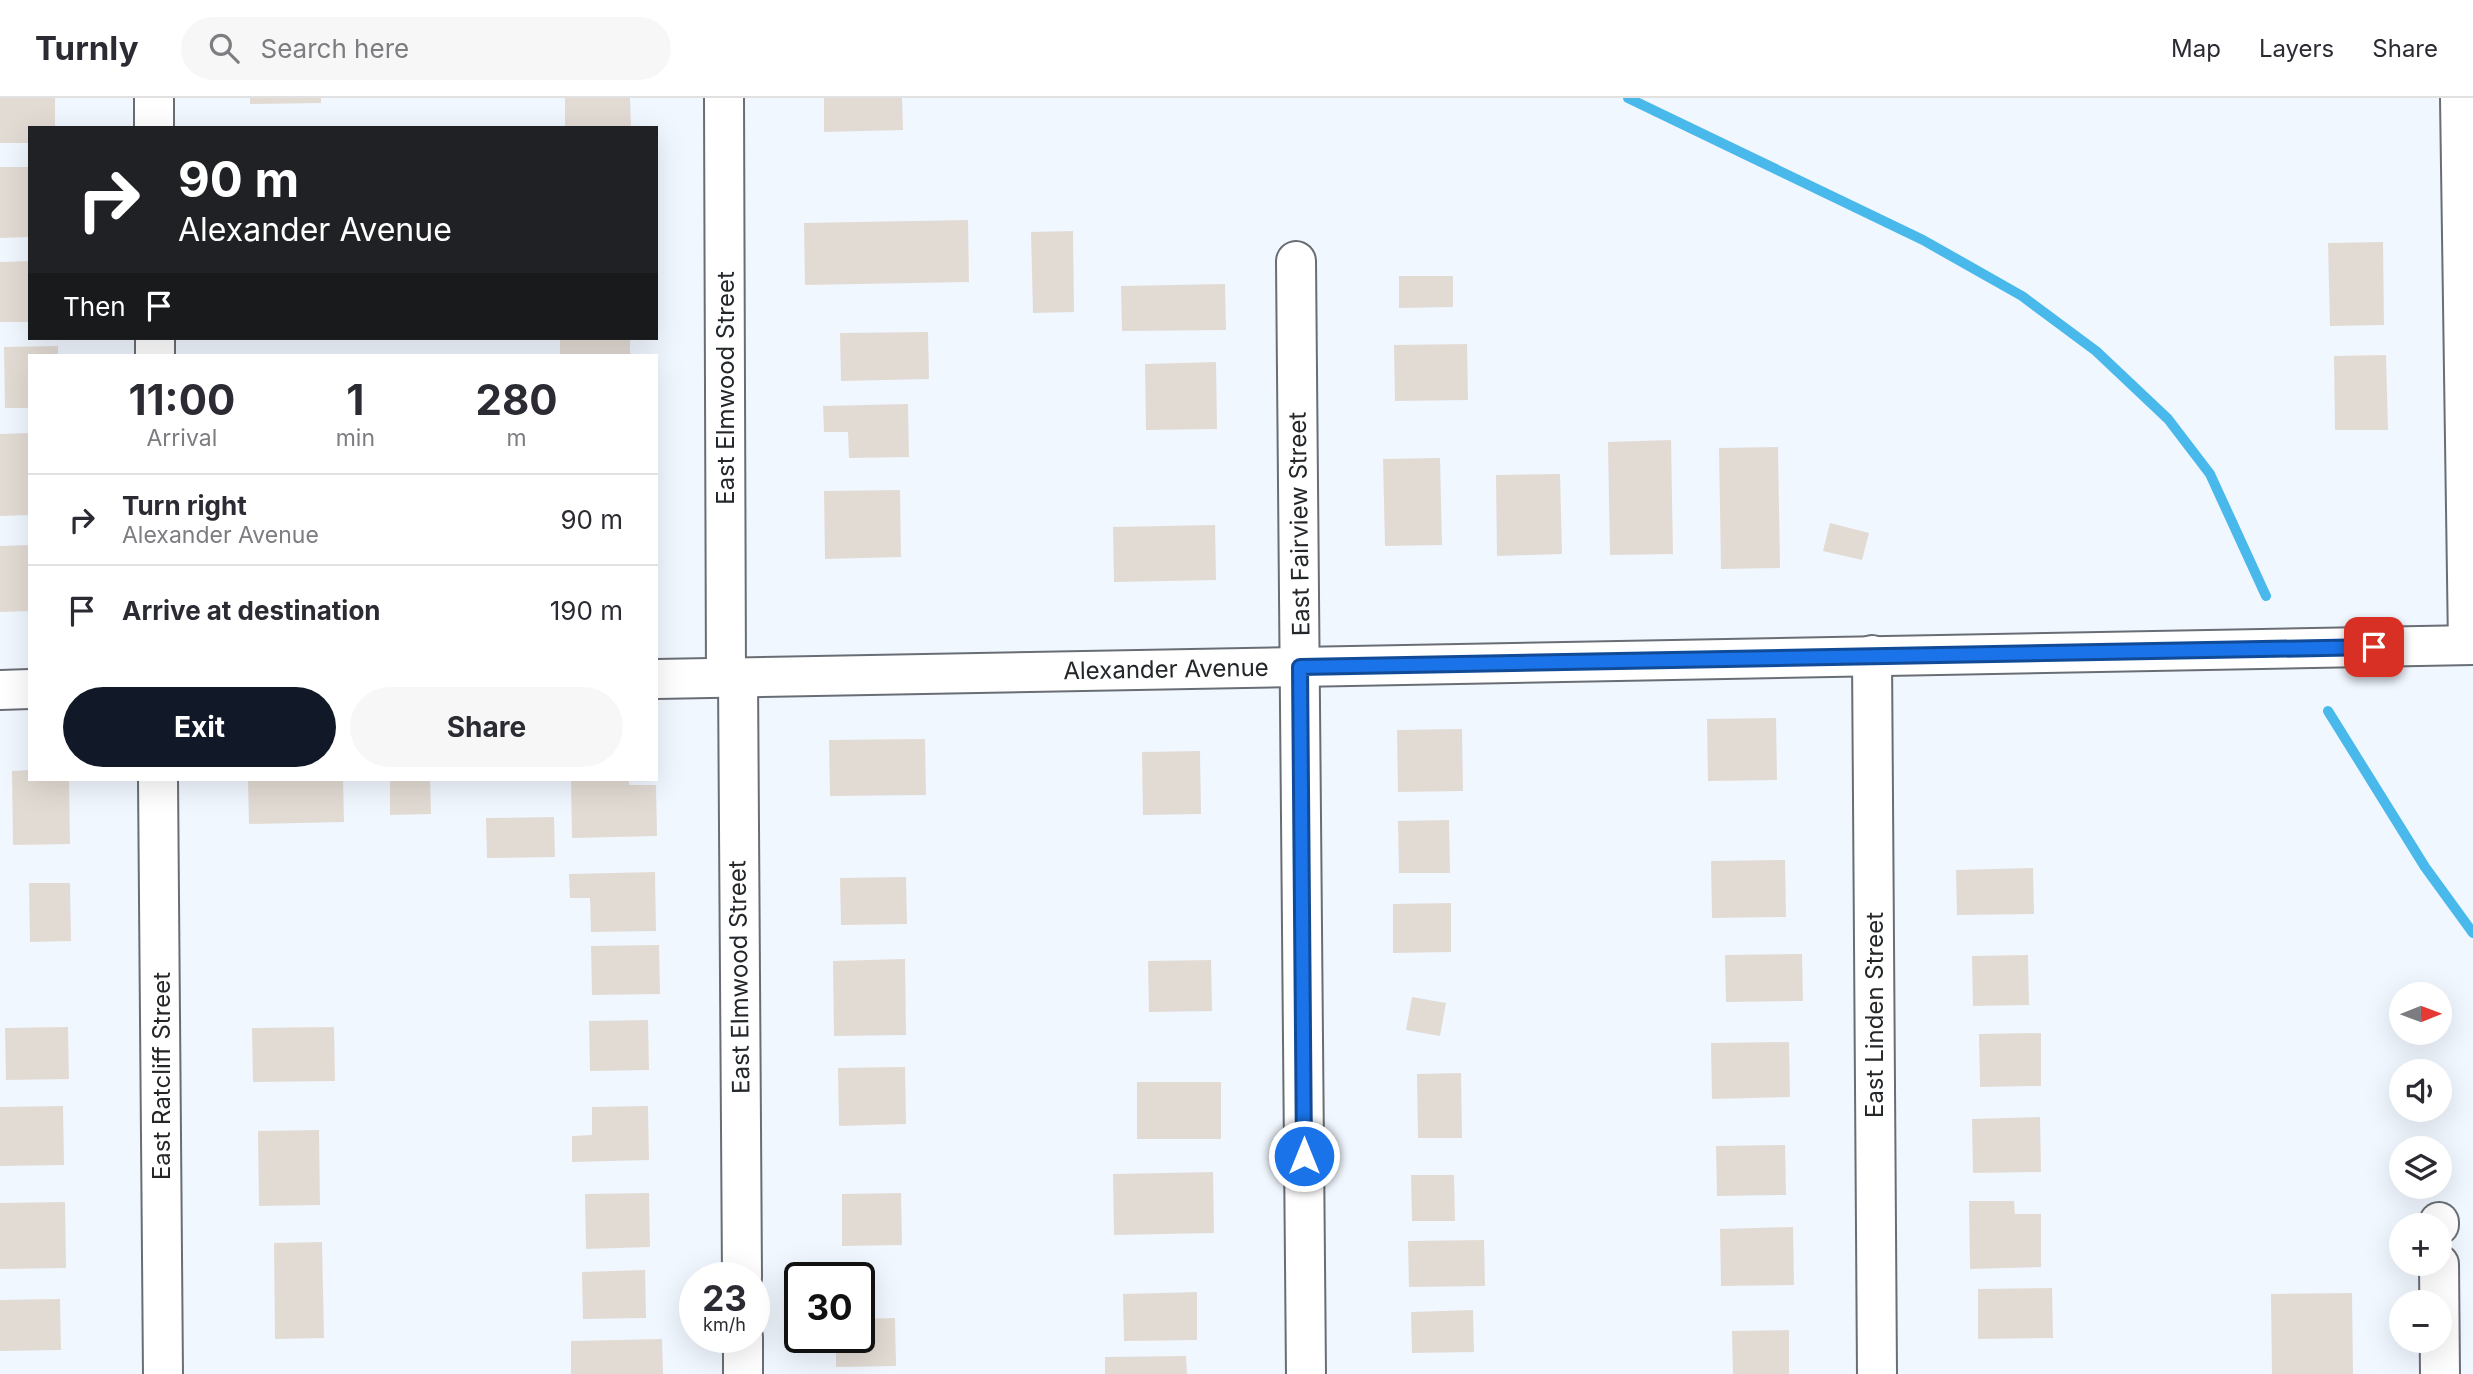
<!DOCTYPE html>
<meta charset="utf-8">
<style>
body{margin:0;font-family:Inter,sans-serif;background:#f7f7f7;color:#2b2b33;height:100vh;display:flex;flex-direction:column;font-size:26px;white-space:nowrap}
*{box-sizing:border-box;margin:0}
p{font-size:23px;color:#7c7c81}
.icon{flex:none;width:38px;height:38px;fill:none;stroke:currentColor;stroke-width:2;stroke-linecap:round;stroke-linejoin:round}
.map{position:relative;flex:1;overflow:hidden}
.sheet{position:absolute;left:28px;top:256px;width:630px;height:427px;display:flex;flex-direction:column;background:#fff;border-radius:0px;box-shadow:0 7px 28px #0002}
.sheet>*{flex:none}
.hud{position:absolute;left:28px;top:28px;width:630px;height:214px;border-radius:0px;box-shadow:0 7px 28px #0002;background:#202124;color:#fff;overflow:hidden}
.needle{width:46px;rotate:89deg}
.tools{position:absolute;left:2389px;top:884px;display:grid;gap:14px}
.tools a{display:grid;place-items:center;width:63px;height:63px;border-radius:50%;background:#fff;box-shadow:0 7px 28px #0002;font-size:35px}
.speed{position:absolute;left:679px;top:1164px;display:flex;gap:14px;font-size:35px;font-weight:700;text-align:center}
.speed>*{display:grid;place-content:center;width:91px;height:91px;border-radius:50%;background:#fff;box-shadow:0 7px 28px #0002;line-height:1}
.speed small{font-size:18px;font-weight:400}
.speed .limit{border:4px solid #111;border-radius:10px;background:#fff;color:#111}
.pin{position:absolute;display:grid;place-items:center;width:60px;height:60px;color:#fff;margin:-30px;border-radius:14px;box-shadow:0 4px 10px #0006}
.me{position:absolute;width:77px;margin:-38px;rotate:0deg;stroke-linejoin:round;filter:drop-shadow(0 0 5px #0008)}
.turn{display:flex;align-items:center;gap:24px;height:147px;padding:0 35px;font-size:32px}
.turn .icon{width:91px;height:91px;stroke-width:2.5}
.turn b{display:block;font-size:49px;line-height:60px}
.then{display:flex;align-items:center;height:66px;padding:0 35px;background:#0003;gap:14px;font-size:26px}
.eta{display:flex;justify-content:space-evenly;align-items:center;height:119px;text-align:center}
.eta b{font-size:42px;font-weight:700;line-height:49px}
.action{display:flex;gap:14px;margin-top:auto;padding:14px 35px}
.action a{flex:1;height:80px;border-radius:42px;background:#111827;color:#fff;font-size:28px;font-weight:700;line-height:80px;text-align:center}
.action a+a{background:#f7f7f7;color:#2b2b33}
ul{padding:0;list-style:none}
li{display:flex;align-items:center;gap:21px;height:91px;padding:0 35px;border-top:2px solid #e1e1e2}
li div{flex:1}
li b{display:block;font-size:26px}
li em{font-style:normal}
header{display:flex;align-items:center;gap:42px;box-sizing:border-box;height:98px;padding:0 35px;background:#fff;border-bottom:2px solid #e1e1e2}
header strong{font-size:33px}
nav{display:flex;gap:38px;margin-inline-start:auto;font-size:24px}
.search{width:490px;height:63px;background:#f7f7f7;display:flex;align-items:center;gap:18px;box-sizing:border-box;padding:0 24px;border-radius:38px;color:#7c7c81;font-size:26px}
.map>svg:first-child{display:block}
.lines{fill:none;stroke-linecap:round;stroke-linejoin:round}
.stream{stroke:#49b9eb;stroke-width:10}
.building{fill:#e2dbd4}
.minor-casing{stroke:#696e75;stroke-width:42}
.minor{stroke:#fff;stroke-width:38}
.route-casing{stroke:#114b97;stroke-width:18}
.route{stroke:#1a73e8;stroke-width:12}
.labels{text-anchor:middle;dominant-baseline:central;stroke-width:6;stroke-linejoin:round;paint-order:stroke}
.street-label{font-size:24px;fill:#242729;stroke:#fff}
</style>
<header>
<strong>Turnly</strong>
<div class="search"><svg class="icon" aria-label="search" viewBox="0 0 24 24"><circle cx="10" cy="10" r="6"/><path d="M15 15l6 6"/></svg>Search here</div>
<nav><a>Map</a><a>Layers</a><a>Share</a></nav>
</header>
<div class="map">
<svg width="2473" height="1276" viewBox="0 0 2473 1276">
<rect width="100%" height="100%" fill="#f1f7ff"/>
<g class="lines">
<!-- stream -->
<g class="stream">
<polyline points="1628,0 1923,142 2022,198 2096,253 2168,321 2210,376 2266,498"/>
<polyline points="2328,613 2425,769 2473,835"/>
</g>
</g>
<!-- building -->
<g class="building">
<polygon points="0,0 55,0 55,30 30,30 30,45 0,45"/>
<polygon points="250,0 321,0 321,5 250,6"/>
<polygon points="565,0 630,0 631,30 565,30"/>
<polygon points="824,0 902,0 903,32 824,34"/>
<polygon points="0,69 30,69 30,139 0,140"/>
<polygon points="968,122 969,184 805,187 804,125"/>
<polygon points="1073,133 1074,214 1033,215 1031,134"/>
<polygon points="2383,144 2384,227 2330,228 2328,145"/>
<polygon points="30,163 30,224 0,224 0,164"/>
<polygon points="1399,178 1453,178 1453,209 1399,210"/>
<polygon points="1225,186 1226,232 1122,233 1121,188"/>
<polygon points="928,234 929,281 841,283 840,235"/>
<rect x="560" y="240" width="70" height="17"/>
<polygon points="1467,246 1468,302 1395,303 1394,247"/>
<polygon points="58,248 58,257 30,257 30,310 5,310 4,249"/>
<polygon points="2386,257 2388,332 2335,332 2334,258"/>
<polygon points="1216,264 1217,331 1146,332 1145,266"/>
<polygon points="908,306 909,359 849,360 848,334 824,334 823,308"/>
<polygon points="30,335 30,417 0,418 0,336"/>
<polygon points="1671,342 1673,456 1610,457 1608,344"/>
<polygon points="1778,349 1780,470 1721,471 1719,350"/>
<polygon points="1440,360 1442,447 1385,448 1383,361"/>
<polygon points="1560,376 1562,456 1497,458 1496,377"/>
<polygon points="900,392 901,459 825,461 824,393"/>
<polygon points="1830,425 1869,435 1862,462 1823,453"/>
<polygon points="1215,427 1216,482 1114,484 1113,429"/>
<polygon points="30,447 30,513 0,514 0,448"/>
<polygon points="1776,620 1777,682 1708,683 1707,621"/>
<polygon points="1462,631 1463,693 1398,694 1397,632"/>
<polygon points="925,641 926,697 830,698 829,642"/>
<polygon points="1200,653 1201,716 1143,717 1142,654"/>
<polygon points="30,672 30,681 69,681 70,746 13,747 12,673"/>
<polygon points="248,681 343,681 344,724 249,726"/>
<polygon points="390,681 430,681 431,716 390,717"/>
<polygon points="571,681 629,681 629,687 656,687 657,738 572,740"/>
<polygon points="554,719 555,759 487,760 486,720"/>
<polygon points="1449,722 1450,775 1399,775 1398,723"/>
<polygon points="1785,762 1786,819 1712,820 1711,763"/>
<polygon points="2033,770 2034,816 1957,817 1956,772"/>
<polygon points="655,774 656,833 591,834 590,800 570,800 569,776"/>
<polygon points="906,779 907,826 841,827 840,780"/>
<polygon points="29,785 70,785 71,843 30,844"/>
<polygon points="1451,805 1451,854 1393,855 1393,806"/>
<polygon points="659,847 660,896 592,897 591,848"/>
<polygon points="1802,856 1803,903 1726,904 1725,857"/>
<polygon points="2028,857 2029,907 1973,908 1972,858"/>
<polygon points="905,861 906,937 834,938 833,863"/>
<polygon points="1211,862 1212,913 1149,914 1148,863"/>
<polygon points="1412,899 1446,905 1440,938 1406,932"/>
<polygon points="648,922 649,972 590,973 589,923"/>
<polygon points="68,929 69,981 6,982 5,930"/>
<polygon points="334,929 335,983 253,984 252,930"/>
<polygon points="2041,935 2041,988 1980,989 1979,936"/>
<polygon points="1789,944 1790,999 1712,1001 1711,945"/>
<polygon points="905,969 906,1026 839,1028 838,970"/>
<polygon points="1461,975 1462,1040 1418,1040 1417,976"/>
<rect x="1137" y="984" width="84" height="57"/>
<polygon points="63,1008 64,1067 0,1068 0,1009"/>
<polygon points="648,1008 649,1062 572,1064 572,1038 592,1037 592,1009"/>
<polygon points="2040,1019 2041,1074 1973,1075 1972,1021"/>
<polygon points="319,1032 320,1107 259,1108 258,1033"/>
<polygon points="1785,1047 1786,1097 1717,1098 1716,1048"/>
<polygon points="1213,1074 1214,1135 1114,1137 1113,1076"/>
<polygon points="1411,1077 1454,1077 1455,1123 1412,1123"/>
<polygon points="649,1095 650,1149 586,1151 585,1096"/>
<polygon points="901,1095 902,1147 842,1148 842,1096"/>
<polygon points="1969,1103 2014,1103 2015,1116 2041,1116 2041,1169 1970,1171"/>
<polygon points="65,1104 66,1170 0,1171 0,1105"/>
<polygon points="1793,1129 1794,1187 1721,1188 1720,1131"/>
<polygon points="1484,1142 1485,1188 1409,1189 1408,1143"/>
<polygon points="322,1144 324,1240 275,1241 274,1145"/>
<polygon points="645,1172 646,1220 583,1221 582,1174"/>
<polygon points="2052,1190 2053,1240 1978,1241 1978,1191"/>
<polygon points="1197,1194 1197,1242 1124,1243 1123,1196"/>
<polygon points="2352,1195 2353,1276 2272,1276 2271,1196"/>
<polygon points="60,1201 61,1252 0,1253 0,1202"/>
<polygon points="1473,1212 1474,1254 1412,1255 1411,1214"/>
<polygon points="895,1220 896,1268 836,1269 836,1239 859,1239 859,1221"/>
<polygon points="1789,1232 1789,1276 1733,1276 1732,1233"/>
<polygon points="662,1241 663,1276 571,1276 571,1243"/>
<polygon points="1186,1258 1187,1276 1105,1276 1105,1259"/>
</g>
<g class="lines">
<defs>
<g id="minor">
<polyline points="154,0 154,30"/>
<polyline points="724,0 726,579"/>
<polyline points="2460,0 2468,547"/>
<polyline points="1296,163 1306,1276"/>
<polyline points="155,240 155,257"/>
<polyline points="1872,557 1877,1276"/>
<polyline points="738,579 742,1180"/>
<polyline points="656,581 2473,547"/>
<polyline points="0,592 30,591"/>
<polyline points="158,681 163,1276"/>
<polyline points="2439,1124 2439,1127"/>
<polyline points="2439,1166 2440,1276"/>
<polyline points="743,1239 743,1276"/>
</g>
</defs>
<!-- minor casing -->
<use href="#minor" class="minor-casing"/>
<!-- minor -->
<use href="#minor" class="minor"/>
</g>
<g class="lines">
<defs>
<polyline id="route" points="1304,1058 1300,569 2374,549"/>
</defs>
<!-- route casing -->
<use href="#route" class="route-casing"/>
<!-- route -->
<use href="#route" class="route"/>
</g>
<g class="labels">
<!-- street labels -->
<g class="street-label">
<text transform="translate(725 290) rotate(-90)">East Elmwood Street</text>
<text transform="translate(1299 426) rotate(-91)">East Fairview Street</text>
<text transform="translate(1166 571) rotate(-1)">Alexander Avenue</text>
<text transform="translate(739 879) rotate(-91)">East Elmwood Street</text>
<text transform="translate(1874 917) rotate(-90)">East Linden Street</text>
<text transform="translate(161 978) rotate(-90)">East Ratcliff Street</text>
</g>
</g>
</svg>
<div class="tools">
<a><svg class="needle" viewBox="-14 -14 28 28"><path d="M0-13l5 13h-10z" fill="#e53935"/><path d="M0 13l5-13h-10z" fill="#7c7c81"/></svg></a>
<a><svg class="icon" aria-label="sound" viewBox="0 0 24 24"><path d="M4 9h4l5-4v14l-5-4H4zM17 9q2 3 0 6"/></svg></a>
<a><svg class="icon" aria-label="layers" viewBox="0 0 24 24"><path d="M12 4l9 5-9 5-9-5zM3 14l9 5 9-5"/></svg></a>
<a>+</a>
<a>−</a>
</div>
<div class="speed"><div>23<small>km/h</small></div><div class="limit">30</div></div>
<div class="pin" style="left:2374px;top:549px;background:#d93025"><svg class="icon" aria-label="arrive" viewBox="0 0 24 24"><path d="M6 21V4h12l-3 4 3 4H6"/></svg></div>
<svg class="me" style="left:1304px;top:1058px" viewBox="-20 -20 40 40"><circle r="17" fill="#1a73e8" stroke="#fff" stroke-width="3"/><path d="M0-11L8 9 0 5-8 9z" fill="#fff"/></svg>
<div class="hud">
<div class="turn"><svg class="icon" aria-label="right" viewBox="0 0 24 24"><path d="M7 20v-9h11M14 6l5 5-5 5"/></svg><div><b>90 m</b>Alexander Avenue</div></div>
<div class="then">Then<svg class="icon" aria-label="arrive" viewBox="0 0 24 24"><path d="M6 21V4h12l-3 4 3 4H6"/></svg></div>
</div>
<section class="sheet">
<div class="eta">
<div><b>11:00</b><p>Arrival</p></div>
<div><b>1</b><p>min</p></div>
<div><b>280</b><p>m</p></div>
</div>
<ul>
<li><svg class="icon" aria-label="right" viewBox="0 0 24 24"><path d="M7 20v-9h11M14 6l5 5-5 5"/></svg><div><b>Turn right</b><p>Alexander Avenue</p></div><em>90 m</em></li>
<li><svg class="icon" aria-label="arrive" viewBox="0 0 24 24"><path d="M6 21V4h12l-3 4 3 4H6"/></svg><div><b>Arrive at destination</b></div><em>190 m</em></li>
</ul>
<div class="action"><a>Exit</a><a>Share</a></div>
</section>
</div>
